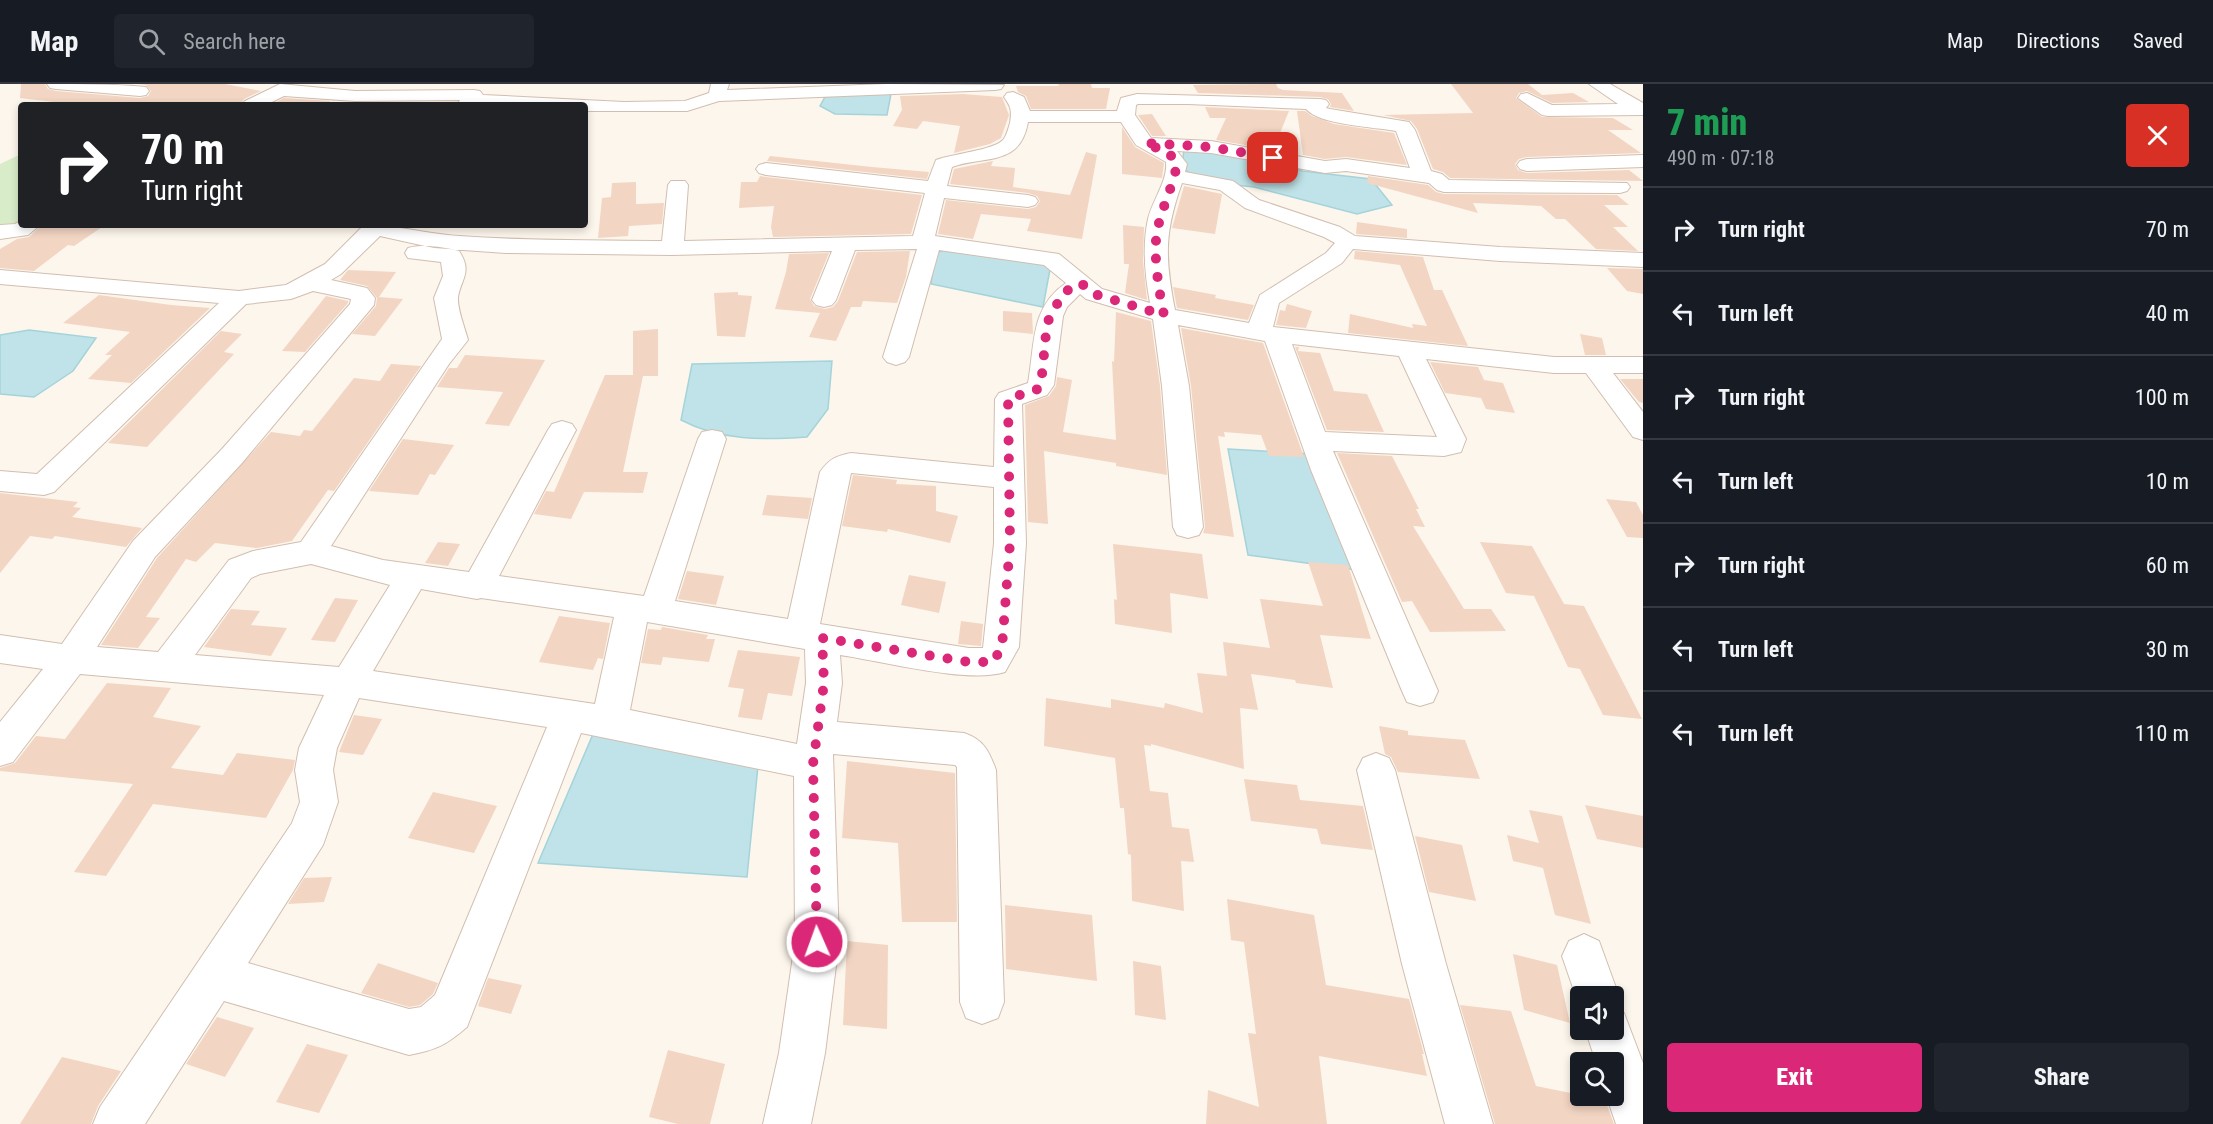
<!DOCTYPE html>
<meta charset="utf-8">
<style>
body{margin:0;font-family:"Roboto Condensed",sans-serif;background:#20242c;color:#f1f3f6;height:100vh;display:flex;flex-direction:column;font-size:22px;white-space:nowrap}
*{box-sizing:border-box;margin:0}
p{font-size:20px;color:#9ea1a6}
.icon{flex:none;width:33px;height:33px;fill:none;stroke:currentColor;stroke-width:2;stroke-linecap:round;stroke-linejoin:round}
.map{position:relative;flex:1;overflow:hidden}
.sheet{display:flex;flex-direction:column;background:#171b24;width:570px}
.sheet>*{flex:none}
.banner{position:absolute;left:18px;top:18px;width:570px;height:126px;border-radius:6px;box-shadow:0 3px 9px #0003;background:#202124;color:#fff;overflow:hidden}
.fabs{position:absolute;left:1570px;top:902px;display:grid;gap:12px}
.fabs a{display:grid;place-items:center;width:54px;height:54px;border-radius:6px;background:#171b24;box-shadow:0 3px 9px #0003;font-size:30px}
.pin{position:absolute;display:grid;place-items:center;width:51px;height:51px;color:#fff;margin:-26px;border-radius:12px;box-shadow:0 3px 9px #0006}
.me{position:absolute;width:66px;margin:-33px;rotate:358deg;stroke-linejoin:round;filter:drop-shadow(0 0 4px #0008)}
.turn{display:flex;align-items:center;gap:21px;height:126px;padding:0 24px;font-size:27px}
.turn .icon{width:78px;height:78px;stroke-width:2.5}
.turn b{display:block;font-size:42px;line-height:51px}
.round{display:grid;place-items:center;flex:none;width:63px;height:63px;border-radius:6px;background:#20242c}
.overview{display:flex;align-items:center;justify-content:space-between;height:102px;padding:0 24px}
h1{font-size:36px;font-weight:800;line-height:45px;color:#1e9e55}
.cta{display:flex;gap:12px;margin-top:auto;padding:12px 24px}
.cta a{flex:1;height:69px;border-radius:6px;background:#db2777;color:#fff;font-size:24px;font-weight:800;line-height:69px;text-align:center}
.cta a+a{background:#20242c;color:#f1f3f6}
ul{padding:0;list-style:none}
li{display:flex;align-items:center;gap:18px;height:84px;padding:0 24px;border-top:2px solid #363941}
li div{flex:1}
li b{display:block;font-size:22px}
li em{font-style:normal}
header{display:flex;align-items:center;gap:36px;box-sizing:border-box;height:84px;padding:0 30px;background:#171b24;border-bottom:2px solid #363941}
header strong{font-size:28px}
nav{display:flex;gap:33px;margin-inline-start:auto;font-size:21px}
.search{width:420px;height:54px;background:#20242c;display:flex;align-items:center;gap:15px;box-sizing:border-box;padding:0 21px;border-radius:6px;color:#9ea1a6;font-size:22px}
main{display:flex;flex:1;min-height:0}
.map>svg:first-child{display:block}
.green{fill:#d8ecc9}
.water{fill:#bfe3e8;stroke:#a5d3da;stroke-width:1.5}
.building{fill:#f3d5c3}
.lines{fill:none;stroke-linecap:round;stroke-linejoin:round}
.minor-casing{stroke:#d1beb0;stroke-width:2}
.minor{fill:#fff;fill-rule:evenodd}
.route{stroke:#db2777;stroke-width:10;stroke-dasharray:0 18}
</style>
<header>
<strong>Map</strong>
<div class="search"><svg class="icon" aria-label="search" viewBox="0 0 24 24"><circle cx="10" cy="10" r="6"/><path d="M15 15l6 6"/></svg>Search here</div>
<nav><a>Map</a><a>Directions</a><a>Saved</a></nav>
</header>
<main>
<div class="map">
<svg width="1643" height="1040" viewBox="0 0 1643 1040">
<rect width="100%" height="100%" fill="#fdf6ec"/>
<!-- green -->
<polygon class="green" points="21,70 21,139 0,140 0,80"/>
<!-- water -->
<g class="water">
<polygon points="867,8 891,10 887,31 835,30 820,22 825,13"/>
<polygon points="1184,65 1261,72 1302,87 1371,95 1392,121 1357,130 1254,103 1197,97 1182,82"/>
<polygon points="954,163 1051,180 1043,223 931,200 935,169"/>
<polygon points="29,246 96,254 73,287 34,313 0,310 0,251"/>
<path d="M832,277L828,325L807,353C763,356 721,357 681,336L692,280Z"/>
<polygon points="1228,365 1314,370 1357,486 1248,471"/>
<polygon points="596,643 760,662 747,793 538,779"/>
</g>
<!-- building -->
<g class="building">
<polygon points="21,0 45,0 48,5 56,7 140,14 148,12 151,7 146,1 137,0 225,0 261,7 244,15 240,21 79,21 20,14"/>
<polygon points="1058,0 1091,0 1092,4 1110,4 1106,25 1031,25 1026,12 1018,8 1016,2 1059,2"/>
<polygon points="1276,0 1278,4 1283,6 1342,9 1354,27 1330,23 1331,20 1328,15 1320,13 1198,9 1193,1"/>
<polygon points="1451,0 1528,0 1542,11 1573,9 1589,18 1552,19 1527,7 1519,9 1516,14 1542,33 1613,34 1633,46 1608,46 1641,69 1527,73 1519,75 1515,80 1518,86 1527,89 1629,86 1643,97 1450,94 1443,88 1433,85 1417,45 1411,37 1383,31 1473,29"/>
<polygon points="963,10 1002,13 1009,31 1001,54 990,60 954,69 960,42 923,37 917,45 893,42 902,26 900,12"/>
<polygon points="284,14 330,17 325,21 271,21"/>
<polygon points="1205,23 1289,27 1273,66 1216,56 1226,34 1210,34"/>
<polygon points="1297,27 1305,27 1312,32 1334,40 1394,49 1407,81 1346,73 1325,75 1303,71"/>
<polygon points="1152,30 1166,52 1152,52 1138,31"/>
<polygon points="1122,43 1135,63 1164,79 1162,94 1122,90"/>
<polygon points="1086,68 1097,71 1082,155 1027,147 1031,135 981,130 973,155 938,150 946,116 1028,125 1036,123 1040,117 1037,112 1028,109 950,100 954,85 993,77 991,82 1015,84 1013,103 1070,111"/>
<polygon points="770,72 872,83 929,88 927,95 767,77"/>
<polygon points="760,92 766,93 922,111 911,150 773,153 771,143 774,122 739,124 741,98 757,98"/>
<polygon points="1368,92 1428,101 1436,108 1444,110 1617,111 1629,121 1604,121 1628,143 1613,143 1638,167 1596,165 1565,135 1556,135 1541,122 1473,119 1478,129 1367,99"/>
<polygon points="636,98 636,120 664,119 662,140 629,142 628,152 598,154 602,114 611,113 612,99"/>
<polygon points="1184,102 1222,110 1215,150 1172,144"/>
<polygon points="1357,138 1407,145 1407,154 1356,150"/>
<polygon points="42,141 105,141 74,162 68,161 34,187 0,184 0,165 17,155 29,153"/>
<polygon points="1123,141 1144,143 1143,177 1147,216 1125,209 1129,180 1124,180"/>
<polygon points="910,167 906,193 897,219 863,217 861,223 851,223 836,257 809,253 820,229 775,225 786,188 789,170 829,169 810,215 814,222 825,225 833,223 838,217 857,168"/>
<polygon points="1355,167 1423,173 1434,206 1442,206 1468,262 1348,249 1350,230 1413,244 1412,240 1427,242 1400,181 1354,175"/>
<polygon points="1607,184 1643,185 1643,210 1627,207"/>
<polygon points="348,186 396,188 379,213 403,215 375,252 352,250 376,222 377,214 367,202 340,196"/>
<polygon points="1173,203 1216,211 1215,214 1254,221 1248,236 1177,224"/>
<polygon points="738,208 738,211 752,212 745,253 717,252 714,209"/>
<polygon points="99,211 171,221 210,224 131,299 88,295 112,271 105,271 130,248 63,239"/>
<polygon points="326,212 348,217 348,219 305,268 282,267"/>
<polygon points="1287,220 1312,227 1306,244 1276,241 1280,226 1285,227"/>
<polygon points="1003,227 1032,229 1033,250 1003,247"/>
<polygon points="1116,228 1151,237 1160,302 1167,391 1116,382 1116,379 1044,367 1048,440 1028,438 1025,321 1049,312 1056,302 1057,293 1072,296 1063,348 1116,356 1112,277 1114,278"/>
<polygon points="1181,244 1263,259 1304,373 1269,372 1261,351 1224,348 1225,353 1218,352 1234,453 1203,449 1205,443 1191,302"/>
<polygon points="658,245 658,292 643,292 623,388 648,388 643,409 584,408 571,435 534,430 546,407 554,408 605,291 633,291 633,247"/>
<polygon points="221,247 242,250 224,268 234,270 147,363 108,359"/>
<polygon points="1580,250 1602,254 1606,271 1585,271"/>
<polygon points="1295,263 1299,263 1298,267 1320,269 1334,307 1367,310 1384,348 1327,346"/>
<polygon points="465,271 545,276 509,342 485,340 503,308 437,303 449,284 457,284"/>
<polygon points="1430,278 1478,283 1484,296 1503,299 1515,329 1486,325 1481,314 1445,309"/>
<polygon points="391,280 421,282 334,407 328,406 292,457 257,464 215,459 196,478 186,475 146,533 160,534 138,564 101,561 157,474 271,348 300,352 304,346 312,347 354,294 380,297"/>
<polygon points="1620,295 1643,295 1643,319 1639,318"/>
<polygon points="403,355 454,361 435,391 430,390 418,411 369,407"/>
<polygon points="1337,369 1392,372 1419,425 1416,425 1425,443 1413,442 1464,525 1491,525 1506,547 1430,548 1412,517 1402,518"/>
<polygon points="853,391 897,396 896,400 936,402 936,427 958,432 950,459 888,445 887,448 842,442"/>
<polygon points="0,409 78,418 73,423 81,424 72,433 142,444 126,463 55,452 52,455 30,452 0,489"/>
<polygon points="767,411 812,414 808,435 762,431"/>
<polygon points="1606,415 1636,418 1643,431 1643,454 1627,453"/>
<polygon points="438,458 460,460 448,482 425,479"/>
<polygon points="1480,458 1532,462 1564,520 1584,522 1642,635 1603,631 1580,585 1568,583 1534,512 1506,509"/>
<polygon points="1113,460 1202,470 1208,515 1170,509 1172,549 1115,540 1114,515 1117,516"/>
<polygon points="1308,478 1348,481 1371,555 1320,551 1333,604 1296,599 1295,596 1251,590 1258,626 1240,624 1244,685 1151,660 1151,662 1144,661 1150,707 1168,709 1172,743 1189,745 1194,778 1181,777 1184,827 1132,817 1131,771 1128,770 1124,724 1120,724 1115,674 1044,662 1046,614 1111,624 1111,615 1164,624 1165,619 1203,629 1197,589 1227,592 1223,558 1270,564 1260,515 1323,522"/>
<polygon points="687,487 724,492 716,521 678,515"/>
<polygon points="909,491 946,498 939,529 901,521"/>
<polygon points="335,514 358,516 335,558 311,556"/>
<polygon points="231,525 260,527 251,541 287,544 271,572 204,563"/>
<polygon points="559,532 610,539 603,575 598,574 593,586 539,578"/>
<polygon points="961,537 983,540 981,562 958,560"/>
<polygon points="662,543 708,551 706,555 715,555 709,578 663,573 661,581 641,579 648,545 661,546"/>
<polygon points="738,566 800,573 792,612 768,609 762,636 738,633 744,605 728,603"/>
<polygon points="107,599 171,604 153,633 201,642 171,684 223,691 237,669 295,676 293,686 266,734 153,720 106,792 74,788 133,700 0,687 0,684 15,679 36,652 65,655"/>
<polygon points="354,631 382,635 363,671 339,668"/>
<polygon points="1379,642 1408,647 1408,651 1465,656 1480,695 1398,688 1391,673 1385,670"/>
<polygon points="847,677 955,689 957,838 902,838 898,759 842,754"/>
<polygon points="1244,695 1297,701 1300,716 1363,722 1373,766 1321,760 1317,745 1251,737"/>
<polygon points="433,708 497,722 474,769 408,754"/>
<polygon points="1585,721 1643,732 1643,764 1597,755"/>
<polygon points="1529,726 1562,732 1591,840 1555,831 1543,784 1513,777 1507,751 1539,759"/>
<polygon points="1415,752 1462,761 1476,817 1429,808"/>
<polygon points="332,793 324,818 288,820 304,794"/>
<polygon points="1227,815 1314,831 1326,901 1409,915 1424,970 1422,970 1427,992 1319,972 1327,1040 1206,1040 1208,1006 1259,1023 1248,949 1256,950 1244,858 1231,856"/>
<polygon points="1005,821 1092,831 1097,897 1006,885"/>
<polygon points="847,857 888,861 887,945 843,941"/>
<polygon points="1513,870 1557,881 1570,939 1524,926"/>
<polygon points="1133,877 1161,882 1166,936 1135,931"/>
<polygon points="378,879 438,899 433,910 420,921 409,923 361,909"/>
<polygon points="488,894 522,901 511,930 478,922"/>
<polygon points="1460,921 1511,927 1536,1002 1605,1016 1614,1040 1495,1040"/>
<polygon points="217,933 254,944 225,993 186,980"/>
<polygon points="307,960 348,971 319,1029 276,1018"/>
<polygon points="668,966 725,980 710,1040 678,1040 649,1033"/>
<polygon points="62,973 121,987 98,1022 91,1040 20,1040"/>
</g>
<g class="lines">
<defs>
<g id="minor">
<path d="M47,0C79,0 115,0 146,3L149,7L146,11L140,12L56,5L50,4Z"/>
<polygon points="280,0 355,7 474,6 480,7 483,11 624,18 685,17 709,9 711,0 729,0 727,6 887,0 1004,1 1001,5 995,6 719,17 687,27 585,27 585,21 457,21 460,16 355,17 284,12 266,21 242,21 245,17"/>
<polygon points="1589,0 1610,0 1643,19 1643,31 1548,32 1542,31 1518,14 1521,10 1527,9 1552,21 1618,20"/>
<path d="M1013,8L1024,13L1030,27H1117L1121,14L1137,10L1320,15L1326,16L1329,20L1326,24L1330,25L1409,38L1415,46L1431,87L1442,90L1449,96L1627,99L1630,103L1627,107L1620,109L1444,108L1437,106L1429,99L1346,87L1325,89L1211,69L1177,67L1187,80L1185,88L1233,97L1259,116L1340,143L1355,152L1500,163L1643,169V183L1500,177L1353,165L1342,179L1279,219L1273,243L1554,273H1643V289H1613L1643,328V356L1633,353L1586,289H1554L1426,275L1466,355L1461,368L1444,372L1333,367L1438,607L1433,618L1420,622L1407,618L1402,607L1311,386L1265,257L1178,241L1189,302L1203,443L1199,451L1188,454L1177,451L1173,443L1162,302L1153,235L1086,215L1080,210L1067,223L1063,232L1054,301L1047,311L1022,320L1026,459L1019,563L1005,588C969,600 881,577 840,571L842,599L837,638L964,649C984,656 989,667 996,686L1004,918L998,934L982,940L966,934L960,918L957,683L955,681L833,670L839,858L825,969L811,1040H763L779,969L795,858L794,692L581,649L467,943C446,961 436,966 409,971L224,917L145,1040H93L100,1023L292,739L300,718L295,686L299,664L324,611L80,590L13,678L0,682V638L43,585L0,579V551L62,560L133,457L222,365L350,220L351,215L313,207L291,215L246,220L54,408L44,411L0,407V387L37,390L219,219L0,200V186L239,207L286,201L325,180L364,141C397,141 427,150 460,152C527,157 594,156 662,157L668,101L671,97H685L688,101L684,157L913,152L925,109L766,91L759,89L756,85L759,81L766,79L928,97L936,76C952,70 994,66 1003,56C1007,51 1008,45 1010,39C1012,26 1011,23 1004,13L1007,9ZM1188,20L1306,25C1320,41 1374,43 1396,47L1410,84L1346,75L1325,77L1211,57L1151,54L1135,31L1136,21L1138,20ZM1028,38H1121L1136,61L1166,78C1168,97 1152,117 1148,135C1142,162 1145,192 1150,219L1102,205L1059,170L935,152L944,114L1028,123L1035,121L1038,117L1035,113L1028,111L947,102L952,83C986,71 1020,83 1028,38ZM1182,99L1220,106L1245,124L1324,153L1335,159L1326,169L1260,211L1249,239L1175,226C1165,174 1164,149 1182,99ZM380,152L434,164L506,169L672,171L832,167L812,216L816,221L824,223L832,221L836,216L855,166L917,165L883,273L887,278L896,281L905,278L909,273L939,166L1044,181L1066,199C1030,223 1035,261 1028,299L999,309L995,315L994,383L851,369C836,372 829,375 820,388L788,535L675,517L726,355L722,348L712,346L702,348L698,355L644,512L499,492L576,346L572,340L562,337L552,340L548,346L469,488L383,476L331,462L449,280L468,256C465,244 457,225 458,213C461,195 473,188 459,167C444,163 423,160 408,164L405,169L408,174L441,178L443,192L434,214L442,255L301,458L253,467L229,476L158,568L97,563L155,473L242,379L374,221L375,214L367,204L331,196L341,190ZM1292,260L1399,272L1437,353L1325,348ZM851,389L994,403V459L983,564H969L820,540ZM311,480L390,501L339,583L195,571L251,494L260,490ZM421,505L477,515L481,514L614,533L595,620L373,587ZM647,538L805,565L806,599L797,660L630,626ZM359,614L547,643L435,911L421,923L409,925L248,879L323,761L338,718L333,686L337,664Z"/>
<polygon points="1643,71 1643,83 1527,87 1520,85 1517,81 1520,77 1527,75"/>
<polygon points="21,137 21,141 40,141 28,151 0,155 0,141 15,140"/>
<polygon points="1376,669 1389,674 1395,686 1446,880 1493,1040 1445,1040 1402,880 1357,686 1363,674"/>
<polygon points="1584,850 1599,857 1619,912 1614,925 1624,929 1643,979 1643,1040 1616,1040 1606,1011 1614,1011 1614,978 1596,978 1585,945 1614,945 1614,912 1581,912 1581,927 1562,872 1569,857"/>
</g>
</defs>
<!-- minor casing -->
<use href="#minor" class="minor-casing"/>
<!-- minor -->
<use href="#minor" class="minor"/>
</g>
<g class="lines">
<!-- route -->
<path class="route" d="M817,858L813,680L824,599L822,554L969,578H993L1002,563L1010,459L1008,315L1038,305L1041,301L1047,239L1063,209L1081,199L1094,210L1164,231C1159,208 1152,166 1158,143C1163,121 1173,102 1177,80L1169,69L1145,59L1211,63L1273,74"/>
</g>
</svg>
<div class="fabs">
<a><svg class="icon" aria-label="sound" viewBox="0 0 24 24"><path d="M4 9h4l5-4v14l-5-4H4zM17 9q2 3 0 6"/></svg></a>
<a><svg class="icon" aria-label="search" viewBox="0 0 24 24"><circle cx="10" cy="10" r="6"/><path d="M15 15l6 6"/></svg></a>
</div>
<div class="pin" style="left:1273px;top:74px;background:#d93025"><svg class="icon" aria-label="arrive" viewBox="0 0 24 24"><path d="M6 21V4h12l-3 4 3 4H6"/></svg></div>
<svg class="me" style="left:817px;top:858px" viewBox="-20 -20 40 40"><circle r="17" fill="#db2777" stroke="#fff" stroke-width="3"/><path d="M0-11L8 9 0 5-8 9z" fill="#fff"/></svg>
<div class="banner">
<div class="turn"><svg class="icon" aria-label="right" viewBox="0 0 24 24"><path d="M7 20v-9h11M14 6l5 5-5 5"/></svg><div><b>70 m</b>Turn right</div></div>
</div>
</div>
<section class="sheet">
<div class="overview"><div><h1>7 min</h1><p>490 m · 07:18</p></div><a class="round" style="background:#d93025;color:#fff"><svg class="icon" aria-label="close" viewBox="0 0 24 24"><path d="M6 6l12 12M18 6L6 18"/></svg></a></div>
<ul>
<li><svg class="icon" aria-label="right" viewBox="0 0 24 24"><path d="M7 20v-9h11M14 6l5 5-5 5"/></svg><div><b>Turn right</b></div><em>70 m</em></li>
<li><svg class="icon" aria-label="left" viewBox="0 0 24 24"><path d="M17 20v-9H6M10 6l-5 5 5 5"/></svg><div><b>Turn left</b></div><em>40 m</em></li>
<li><svg class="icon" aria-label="right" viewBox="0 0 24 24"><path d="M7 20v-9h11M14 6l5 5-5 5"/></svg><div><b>Turn right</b></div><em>100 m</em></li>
<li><svg class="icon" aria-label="left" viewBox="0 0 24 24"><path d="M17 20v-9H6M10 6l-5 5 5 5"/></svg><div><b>Turn left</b></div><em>10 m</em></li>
<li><svg class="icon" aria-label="right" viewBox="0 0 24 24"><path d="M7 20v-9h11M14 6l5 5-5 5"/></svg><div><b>Turn right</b></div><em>60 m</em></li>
<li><svg class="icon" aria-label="left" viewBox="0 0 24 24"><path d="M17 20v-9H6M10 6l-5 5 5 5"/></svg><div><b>Turn left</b></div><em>30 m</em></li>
<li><svg class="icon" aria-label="left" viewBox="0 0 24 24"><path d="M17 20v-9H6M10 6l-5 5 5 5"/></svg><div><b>Turn left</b></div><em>110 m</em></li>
</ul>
<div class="cta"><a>Exit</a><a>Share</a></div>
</section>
</main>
